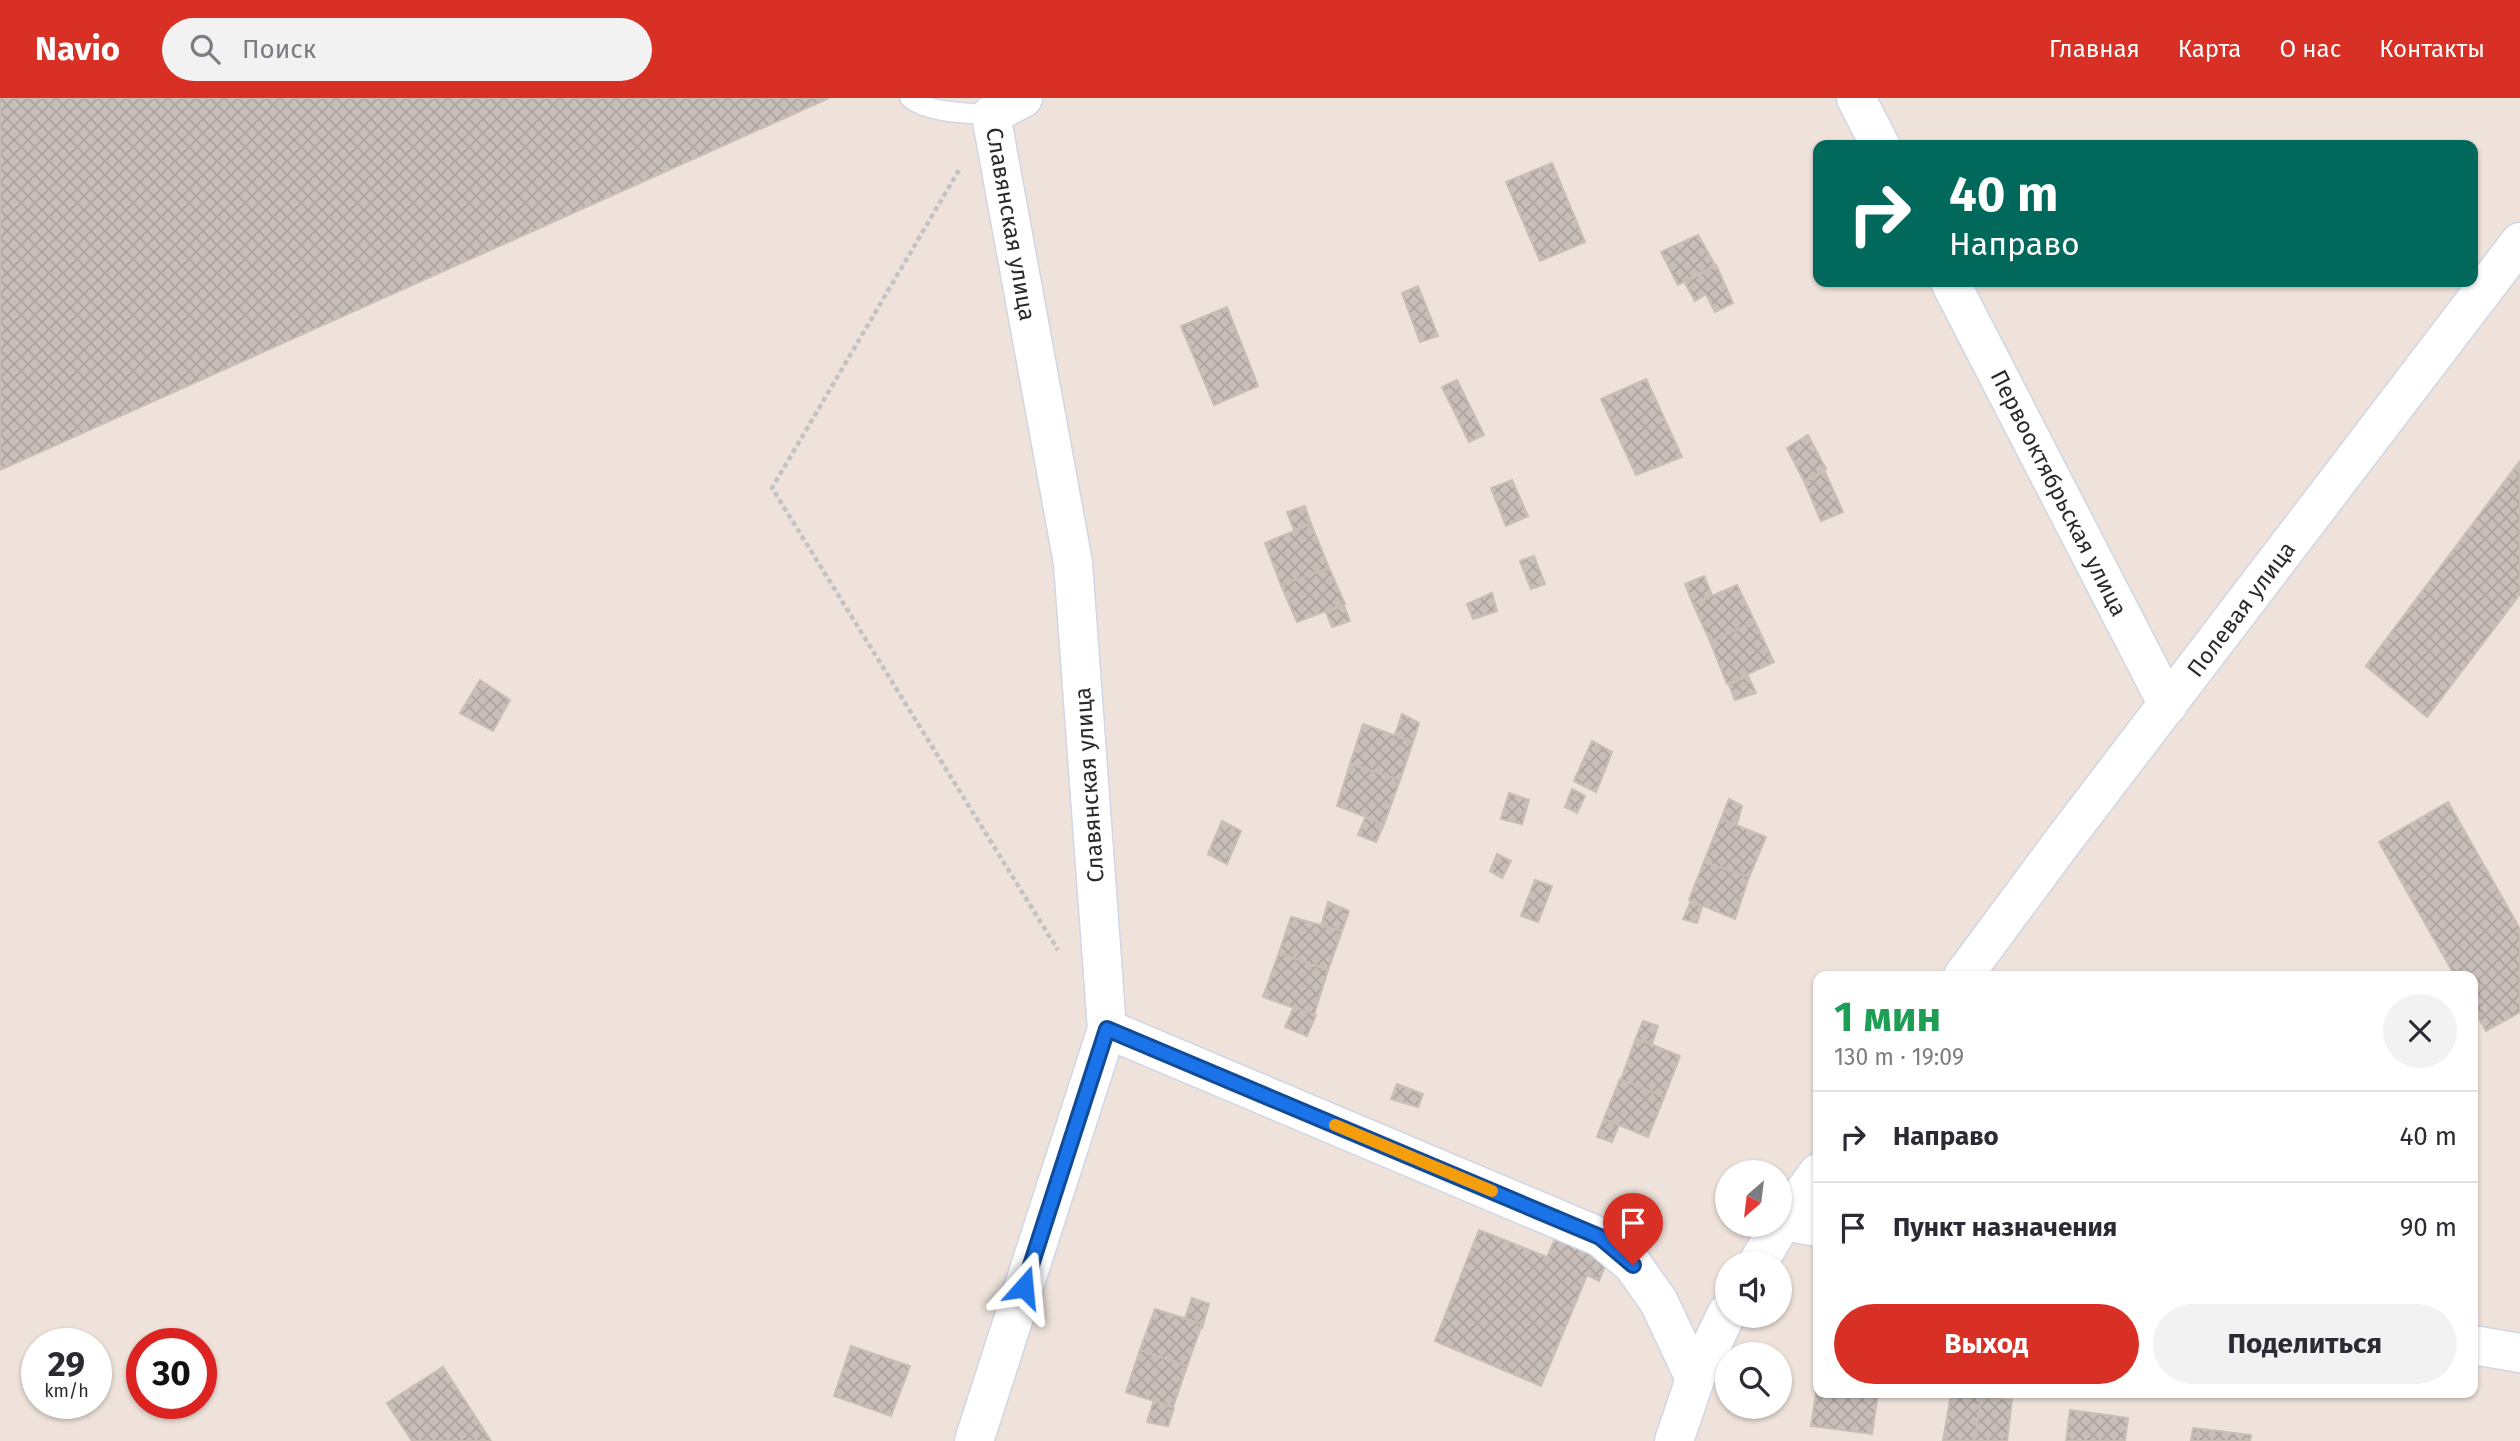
<!DOCTYPE html>
<html lang="ru">
<meta charset="utf-8">
<style>
body{margin:0;font-family:"Fira Sans",sans-serif;background:#f2f2f3;color:#2b2b33;height:100vh;display:flex;flex-direction:column;font-size:26px;white-space:nowrap}
*{box-sizing:border-box;margin:0}
p{font-size:23px;color:#7c7c81}
.icon{flex:none;width:38px;height:38px;fill:none;stroke:currentColor;stroke-width:2;stroke-linecap:round;stroke-linejoin:round}
.map{position:relative;flex:1;overflow:hidden}
.drawer{position:absolute;left:1813px;top:873px;width:665px;height:427px;display:flex;flex-direction:column;background:#fff;border-radius:14px;box-shadow:0 2px 5px #0004}
.drawer>*{flex:none}
.top-card{position:absolute;left:1813px;top:42px;width:665px;height:147px;border-radius:14px;box-shadow:0 2px 5px #0004;background:#00695c;color:#fff;overflow:hidden}
.needle{width:46px;rotate:208deg}
.buttons{position:absolute;left:1715px;top:1062px;display:grid;gap:14px}
.buttons a{display:grid;place-items:center;width:77px;height:77px;border-radius:50%;background:#fff;box-shadow:0 2px 5px #0004;font-size:35px}
.speed{position:absolute;left:21px;top:1230px;display:flex;gap:14px;font-size:35px;font-weight:700;text-align:center}
.speed>*{display:grid;place-content:center;width:91px;height:91px;border-radius:50%;background:#fff;box-shadow:0 2px 5px #0004;line-height:1}
.speed small{font-size:18px;font-weight:400}
.speed .limit{border:10px solid #d22;background:#fff;color:#111}
.pin{position:absolute;display:grid;place-items:center;width:60px;height:60px;color:#fff;margin:-72px -30px;border-radius:50% 50% 50% 0;rotate:-45deg;box-shadow:0 0 7px #0007}
.pin .icon{rotate:45deg}
.me{position:absolute;width:77px;margin:-38px;rotate:18deg;stroke-linejoin:round;filter:drop-shadow(0 0 5px #0008)}
.turn{display:flex;align-items:center;gap:24px;height:147px;padding:0 21px;font-size:32px}
.turn .icon{width:91px;height:91px;stroke-width:2.5}
.turn b{display:block;font-size:49px;line-height:60px}
.round{display:grid;place-items:center;flex:none;width:74px;height:74px;border-radius:37px;background:#f2f2f3}
.headline{display:flex;align-items:center;justify-content:space-between;height:119px;padding:0 21px}
h1{font-size:42px;font-weight:700;line-height:52px;color:#1e9e55}
.button{display:flex;gap:14px;margin-top:auto;padding:14px 21px}
.button a{flex:1;height:80px;border-radius:42px;background:#d93025;color:#fff;font-size:28px;font-weight:700;line-height:80px;text-align:center}
.button a+a{background:#f2f2f3;color:#2b2b33}
ul{padding:0;list-style:none}
li{display:flex;align-items:center;gap:21px;height:91px;padding:0 21px;border-top:2px solid #e1e1e2}
li div{flex:1}
li b{display:block;font-size:26px}
li em{font-style:normal}
header{display:flex;align-items:center;gap:42px;box-sizing:border-box;height:98px;padding:0 35px;background:#d93025;color:#fff}
header strong{font-size:33px}
nav{display:flex;gap:38px;margin-inline-start:auto;font-size:24px}
.search{width:490px;height:63px;background:#f2f2f3;display:flex;align-items:center;gap:18px;box-sizing:border-box;padding:0 24px;border-radius:38px;color:#7c7c81;font-size:26px}
.map>svg:first-child{display:block}
.building{fill:url(#building-cross-hatch);stroke:#c9beb4;stroke-width:2}
.lines{fill:none;stroke-linecap:round;stroke-linejoin:round}
.lane-casing{stroke:#d0d7e4;stroke-width:22}
.street-casing{stroke:#d0d7e4;stroke-width:41}
.secondary-casing{stroke:#d0d7e4;stroke-width:41}
.path{stroke:#c3c3c3;stroke-width:4.5;stroke-dasharray:5 3.5;stroke-linecap:butt}
.lane{stroke:#fff;stroke-width:19}
.street{stroke:#fff;stroke-width:38}
.secondary{stroke:#fff;stroke-width:38}
.route-casing{stroke:#114b97;stroke-width:18}
.route{stroke:#1a73e8;stroke-width:12}
.slow{stroke:#f59e0b;stroke-width:12}
.labels{text-anchor:middle;dominant-baseline:central;stroke-width:7;stroke-linejoin:round;paint-order:stroke}
.street-label{font-size:23px;fill:#2a2a2a;stroke:#fff}
</style>
<header>
<strong>Navio</strong>
<div class="search"><svg class="icon" aria-label="search" viewBox="0 0 24 24"><circle cx="10" cy="10" r="6"/><path d="M15 15l6 6"/></svg>Поиск</div>
<nav><a>Главная</a><a>Карта</a><a>О нас</a><a>Контакты</a></nav>
</header>
<div class="map">
<svg width="2520" height="1343" viewBox="0 0 2520 1343">
<defs>
<pattern id="building-cross-hatch" width="8" height="8" patternUnits="userSpaceOnUse" patternTransform="scale(1.75)"><rect width="8" height="8" fill="#c9bfba"/><path d="M0 0l8 8M0 8l8-8" fill="none" stroke="#ada4a0"/></pattern>
</defs>
<rect width="100%" height="100%" fill="#eee2da"/>
<!-- building -->
<g class="building">
<polygon points="0,0 829,0 0,372"/>
<polygon points="1552,65 1585,144 1540,163 1506,84"/>
<polygon points="1698,137 1715,167 1678,187 1661,154"/>
<polygon points="1716,167 1733,205 1715,214 1706,196 1695,203 1685,185"/>
<polygon points="1418,188 1438,238 1420,244 1402,195"/>
<polygon points="1227,209 1258,288 1214,307 1181,228"/>
<polygon points="1646,281 1682,359 1636,377 1601,301"/>
<polygon points="1457,282 1484,337 1469,344 1442,289"/>
<polygon points="1808,337 1826,371 1804,383 1787,350"/>
<polygon points="2520,363 2520,496 2427,619 2366,568"/>
<polygon points="1825,374 1843,414 1821,423 1804,383"/>
<polygon points="1512,382 1528,418 1506,428 1491,390"/>
<polygon points="1305,408 1311,426 1294,432 1287,414"/>
<polygon points="1311,426 1329,470 1281,487 1265,445"/>
<polygon points="1534,458 1545,486 1531,491 1520,463"/>
<polygon points="1329,470 1345,506 1297,524 1281,487"/>
<polygon points="1704,478 1712,497 1693,506 1685,486"/>
<polygon points="1737,487 1755,524 1710,543 1693,506"/>
<polygon points="1492,495 1497,513 1473,521 1467,506"/>
<polygon points="1344,508 1350,523 1332,529 1326,514"/>
<polygon points="1755,524 1774,564 1727,586 1710,543"/>
<polygon points="1748,578 1756,595 1735,602 1729,587"/>
<polygon points="480,582 510,602 493,633 460,615"/>
<polygon points="1402,616 1419,625 1413,644 1395,637"/>
<polygon points="1363,626 1413,644 1400,682 1350,666"/>
<polygon points="1592,643 1612,654 1596,694 1574,683"/>
<polygon points="1350,666 1400,682 1384,726 1337,708"/>
<polygon points="1572,691 1585,698 1577,715 1565,709"/>
<polygon points="1509,695 1529,702 1522,726 1501,721"/>
<polygon points="1729,701 1742,708 1737,726 1721,721"/>
<polygon points="2448,704 2520,831 2520,914 2486,933 2473,910 2473,878 2455,878 2379,744"/>
<polygon points="1365,720 1384,726 1376,744 1358,737"/>
<polygon points="1721,721 1766,739 1749,779 1704,764"/>
<polygon points="1222,723 1241,733 1227,766 1208,756"/>
<polygon points="1497,756 1511,763 1502,780 1490,773"/>
<polygon points="1704,764 1749,779 1735,821 1689,802"/>
<polygon points="1535,782 1552,788 1538,824 1521,818"/>
<polygon points="1691,803 1702,809 1697,825 1683,821"/>
<polygon points="1328,804 1349,813 1342,833 1321,828"/>
<polygon points="1291,819 1342,833 1328,872 1279,855"/>
<polygon points="1279,855 1328,872 1314,917 1263,899"/>
<polygon points="1294,909 1316,917 1307,938 1285,929"/>
<polygon points="1643,923 1658,928 1652,946 1636,940"/>
<polygon points="1636,940 1680,958 1664,999 1621,982"/>
<polygon points="1620,981 1664,999 1648,1039 1604,1021"/>
<polygon points="1397,986 1423,996 1418,1009 1391,1001"/>
<polygon points="1604,1021 1619,1027 1612,1044 1597,1039"/>
<polygon points="1479,1132 1547,1159 1556,1139 1600,1157 1605,1168 1599,1183 1587,1177 1541,1288 1435,1243"/>
<polygon points="1192,1200 1209,1206 1202,1230 1184,1223"/>
<polygon points="1155,1211 1202,1226 1187,1268 1140,1252"/>
<polygon points="851,1248 910,1268 891,1318 834,1298"/>
<polygon points="1140,1252 1187,1268 1173,1309 1126,1294"/>
<polygon points="443,1269 491,1343 412,1343 387,1305"/>
<polygon points="1818,1282 1818,1295 1878,1295 1872,1336 1811,1328"/>
<polygon points="1951,1295 1981,1299 1975,1343 1943,1343"/>
<polygon points="1981,1299 2012,1302 2007,1343 1975,1343"/>
<polygon points="1154,1302 1174,1310 1168,1328 1147,1324"/>
<polygon points="2070,1312 2128,1320 2125,1343 2066,1343"/>
<polygon points="2193,1330 2251,1337 2250,1343 2191,1343"/>
</g>
<g class="lines">
<defs>
<path id="lane" d="M910,0C927,15 968,15 991,17"/>
<g id="street">
<polyline points="1856,0 1880,47"/>
<polyline points="1950,184 2168,607"/>
<polyline points="1107,931 1600,1139 1633,1167 1659,1204 1695,1281"/>
<polyline points="1783,1123 1818,1129"/>
<polyline points="2473,1247 2520,1255"/>
<polyline points="974,1343 1107,931 1073,465 991,17 1023,0"/>
</g>
<g id="secondary">
<polyline points="1963,878 2063,743 2520,144"/>
<polyline points="1757,1166 1783,1123 1818,1075"/>
<polyline points="1674,1343 1695,1281 1727,1215"/>
</g>
</defs>
<!-- lane casing -->
<use href="#lane" class="lane-casing"/>
<!-- street casing -->
<use href="#street" class="street-casing"/>
<!-- secondary casing -->
<use href="#secondary" class="secondary-casing"/>
<!-- path -->
<polyline class="path" points="959,72 772,390 1058,852"/>
<!-- lane -->
<use href="#lane" class="lane"/>
<!-- street -->
<use href="#street" class="street"/>
<!-- secondary -->
<use href="#secondary" class="secondary"/>
</g>
<g class="lines">
<defs>
<polyline id="route" points="1024,1189 1107,931 1600,1139 1633,1167"/>
</defs>
<!-- route casing -->
<use href="#route" class="route-casing"/>
<!-- route -->
<use href="#route" class="route"/>
<!-- slow -->
<polyline class="slow" points="1335,1027 1492,1093"/>
</g>
<g class="labels">
<!-- street labels -->
<g class="street-label">
<text transform="translate(1011 126) rotate(80)">Славянская улица</text>
<text transform="translate(2059 395) rotate(63)">Первооктябрьская улица</text>
<text transform="translate(2241 511) rotate(-53)">Полевая улица</text>
<text transform="translate(1089 687) rotate(-94)">Славянская улица</text>
</g>
</g>
</svg>
<div class="buttons">
<a><svg class="needle" viewBox="-14 -14 28 28"><path d="M0-13l5 13h-10z" fill="#e53935"/><path d="M0 13l5-13h-10z" fill="#7c7c81"/></svg></a>
<a><svg class="icon" aria-label="sound" viewBox="0 0 24 24"><path d="M4 9h4l5-4v14l-5-4H4zM17 9q2 3 0 6"/></svg></a>
<a><svg class="icon" aria-label="search" viewBox="0 0 24 24"><circle cx="10" cy="10" r="6"/><path d="M15 15l6 6"/></svg></a>
</div>
<div class="speed"><div>29<small>km/h</small></div><div class="limit">30</div></div>
<div class="pin" style="left:1633px;top:1167px;background:#d93025"><svg class="icon" aria-label="arrive" viewBox="0 0 24 24"><path d="M6 21V4h12l-3 4 3 4H6"/></svg></div>
<svg class="me" style="left:1024px;top:1189px" viewBox="-20 -20 40 40"><path d="M0-17L14 15 0 8-14 15z" fill="#1a73e8" stroke="#fff" stroke-width="4"/></svg>
<div class="top-card">
<div class="turn"><svg class="icon" aria-label="right" viewBox="0 0 24 24"><path d="M7 20v-9h11M14 6l5 5-5 5"/></svg><div><b>40 m</b>Направо</div></div>
</div>
<section class="drawer">
<div class="headline"><div><h1>1 мин</h1><p>130 m · 19:09</p></div><a class="round"><svg class="icon" aria-label="close" viewBox="0 0 24 24"><path d="M6 6l12 12M18 6L6 18"/></svg></a></div>
<ul>
<li><svg class="icon" aria-label="right" viewBox="0 0 24 24"><path d="M7 20v-9h11M14 6l5 5-5 5"/></svg><div><b>Направо</b></div><em>40 m</em></li>
<li><svg class="icon" aria-label="arrive" viewBox="0 0 24 24"><path d="M6 21V4h12l-3 4 3 4H6"/></svg><div><b>Пункт назначения</b></div><em>90 m</em></li>
</ul>
<div class="button"><a>Выход</a><a>Поделиться</a></div>
</section>
</div>
